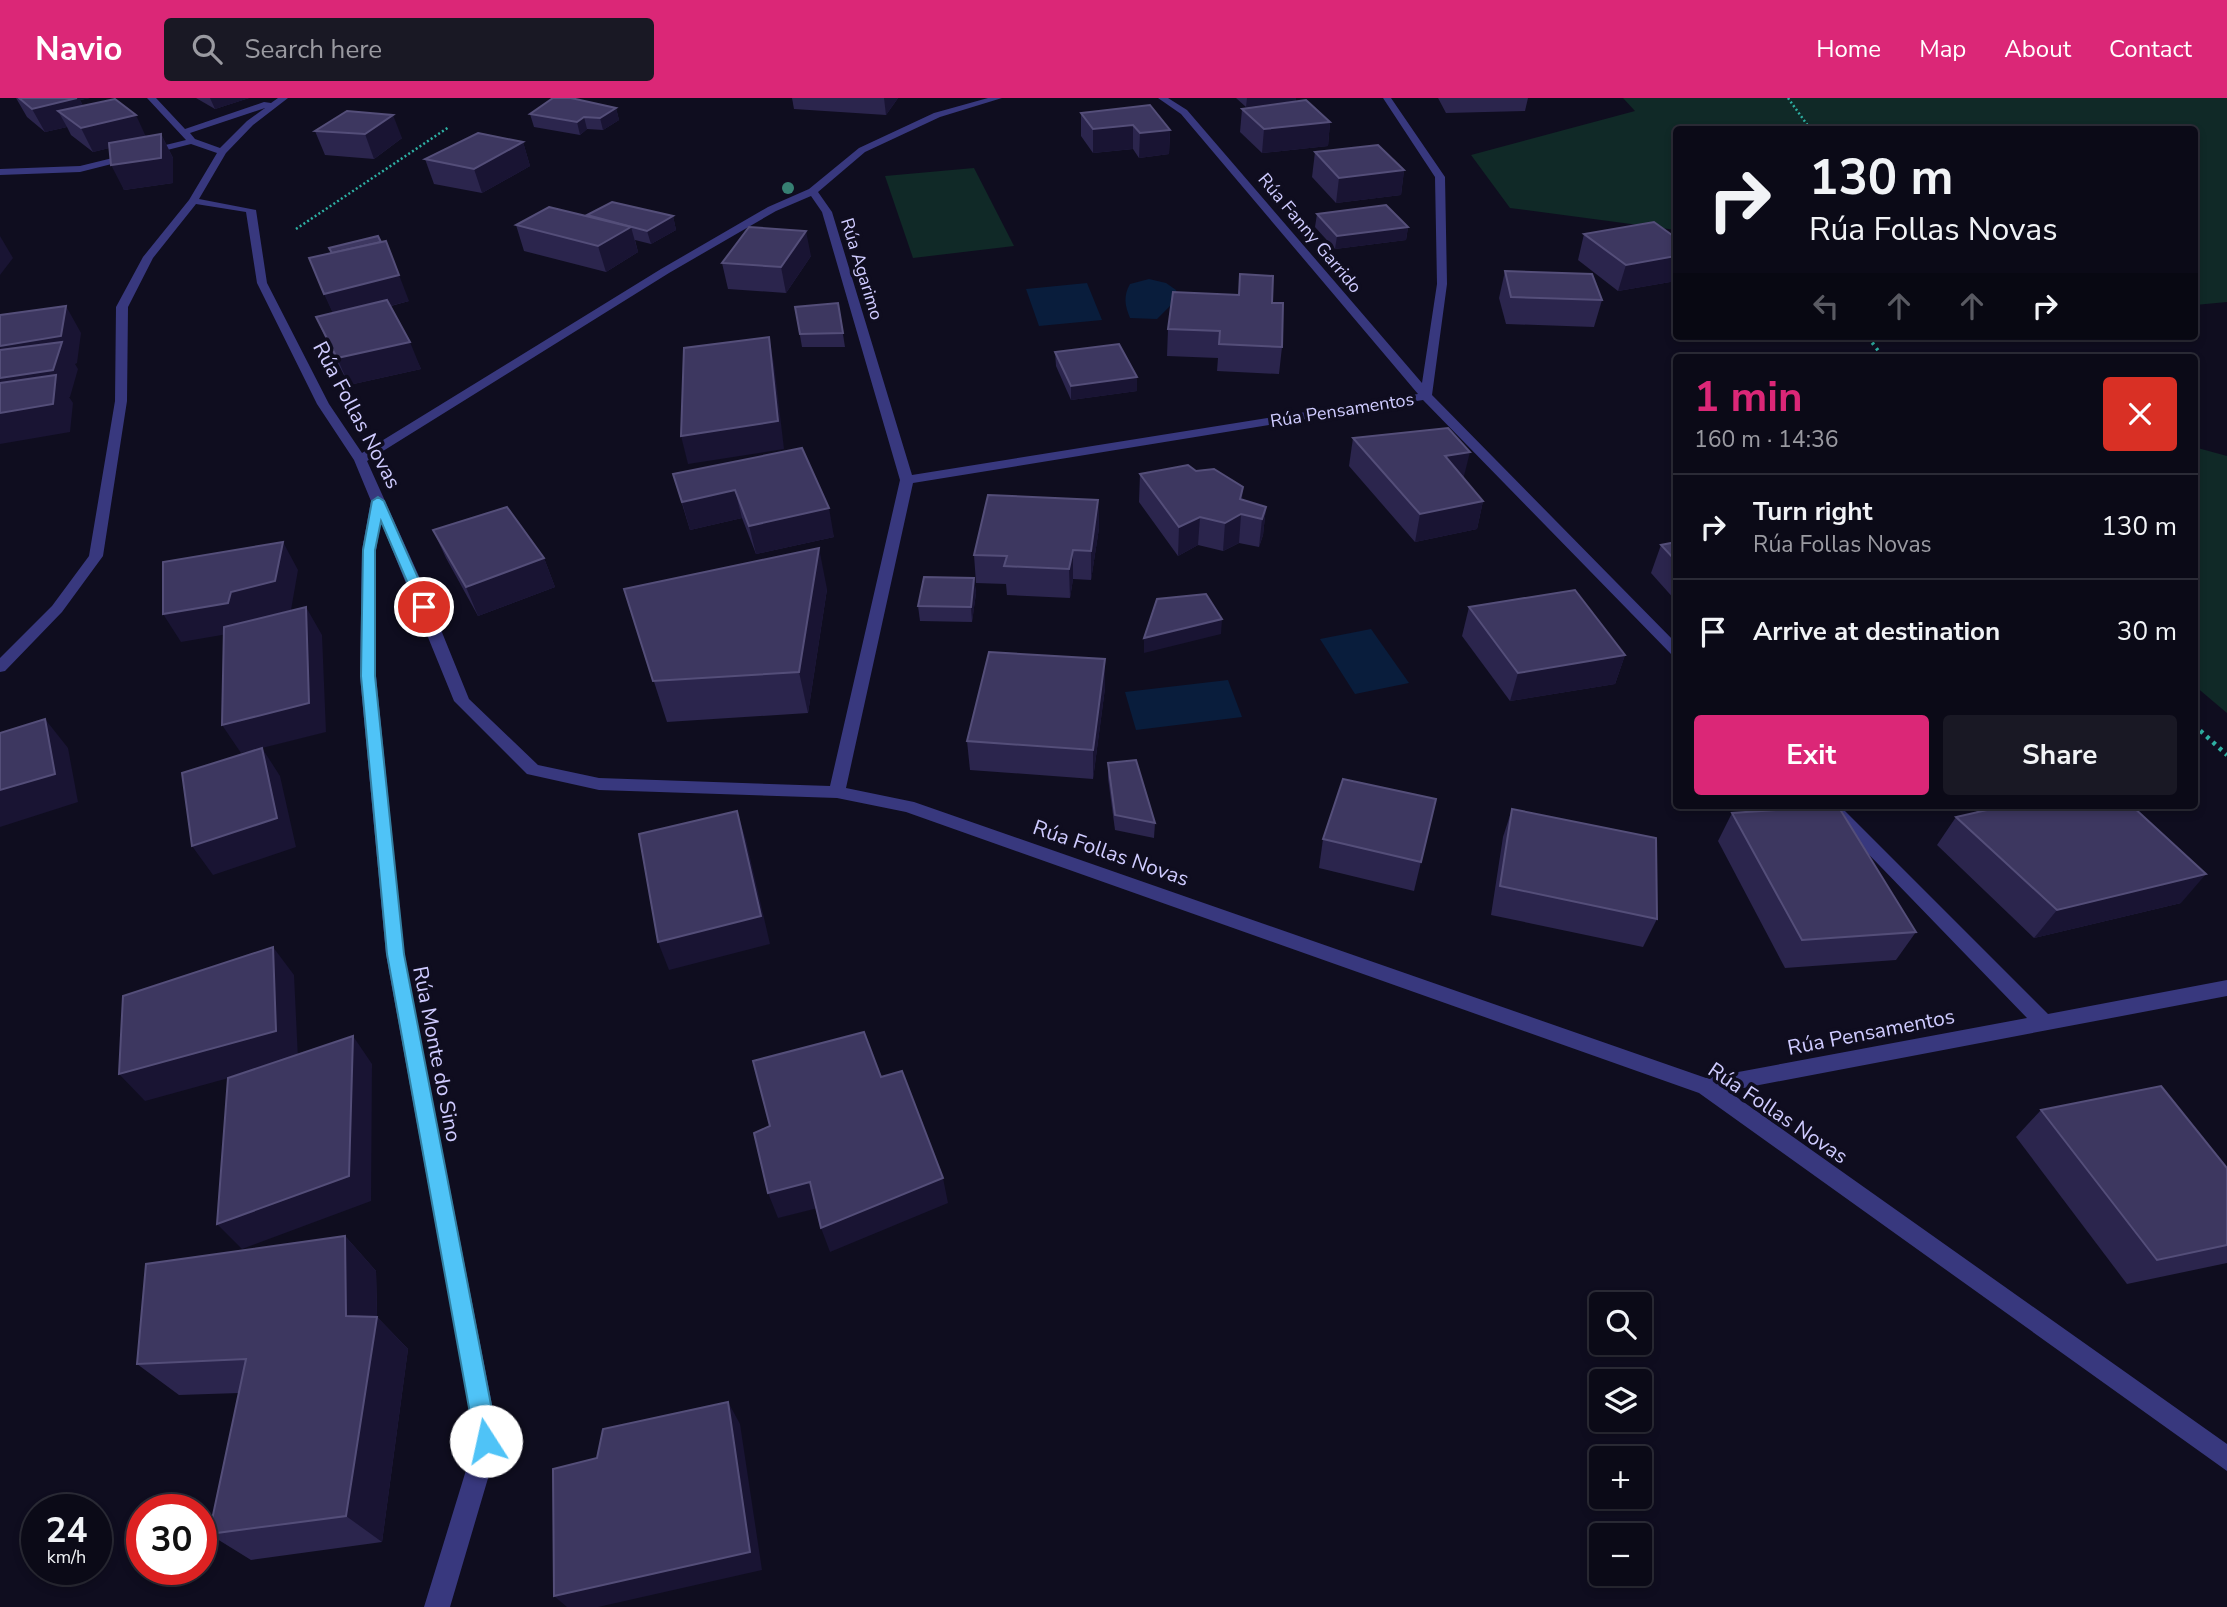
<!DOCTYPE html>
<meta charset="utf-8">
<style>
body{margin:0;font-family:"Nunito Sans",sans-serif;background:#191824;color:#f1f3f6;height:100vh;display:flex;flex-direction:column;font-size:26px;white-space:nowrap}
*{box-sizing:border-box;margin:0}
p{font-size:23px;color:#9a9aa1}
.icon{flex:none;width:38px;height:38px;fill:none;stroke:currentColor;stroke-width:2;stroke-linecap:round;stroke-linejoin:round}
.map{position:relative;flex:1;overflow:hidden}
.panel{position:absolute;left:1673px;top:256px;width:525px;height:455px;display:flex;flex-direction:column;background:#0b0a17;border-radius:7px;box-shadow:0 4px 10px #0003,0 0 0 2px #2b2b36}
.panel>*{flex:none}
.top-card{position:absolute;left:1673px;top:28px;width:525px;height:214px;border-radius:7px;box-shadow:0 4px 10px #0003,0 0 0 2px #2b2b36;background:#0b0a17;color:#f1f3f6;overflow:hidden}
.tools{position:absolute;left:1589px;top:1194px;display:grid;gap:14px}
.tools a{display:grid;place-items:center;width:63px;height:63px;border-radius:7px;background:#0b0a17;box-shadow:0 4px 10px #0003,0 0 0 2px #2b2b36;font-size:35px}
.speed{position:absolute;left:21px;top:1396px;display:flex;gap:14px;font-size:35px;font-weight:700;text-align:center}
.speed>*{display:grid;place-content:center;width:91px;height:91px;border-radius:50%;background:#0b0a17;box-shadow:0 4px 10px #0003,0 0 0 2px #2b2b36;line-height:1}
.speed small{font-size:18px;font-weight:400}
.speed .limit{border:10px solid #d22;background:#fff;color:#111}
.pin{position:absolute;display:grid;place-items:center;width:60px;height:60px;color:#fff;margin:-30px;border:4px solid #fff;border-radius:50%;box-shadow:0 2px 7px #0007}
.me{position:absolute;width:77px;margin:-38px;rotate:350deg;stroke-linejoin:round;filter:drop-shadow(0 0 5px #0008)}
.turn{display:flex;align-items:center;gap:24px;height:147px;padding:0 21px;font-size:32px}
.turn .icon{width:91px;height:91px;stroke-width:2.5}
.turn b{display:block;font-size:49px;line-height:60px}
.lanes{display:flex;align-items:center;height:66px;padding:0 21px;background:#0003;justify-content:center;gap:35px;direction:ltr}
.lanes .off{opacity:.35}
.round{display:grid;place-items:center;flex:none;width:74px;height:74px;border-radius:7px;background:#191824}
.summary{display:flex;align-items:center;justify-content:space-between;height:119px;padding:0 21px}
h1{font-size:42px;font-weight:700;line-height:52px;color:#db2777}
.action{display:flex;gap:14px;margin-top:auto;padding:14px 21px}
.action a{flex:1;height:80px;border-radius:7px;background:#db2777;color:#fff;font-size:28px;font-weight:700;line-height:80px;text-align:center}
.action a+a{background:#191824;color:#f1f3f6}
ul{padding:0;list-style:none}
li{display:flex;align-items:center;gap:21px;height:105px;padding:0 21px;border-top:2px solid #2b2b36}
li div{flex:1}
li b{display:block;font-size:26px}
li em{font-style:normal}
header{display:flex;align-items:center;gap:42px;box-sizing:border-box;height:98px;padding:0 35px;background:#db2777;color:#fff}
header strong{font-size:33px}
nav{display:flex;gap:38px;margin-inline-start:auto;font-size:24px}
.search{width:490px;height:63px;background:#191824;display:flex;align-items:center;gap:18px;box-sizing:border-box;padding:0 24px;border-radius:7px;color:#9a9aa1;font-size:26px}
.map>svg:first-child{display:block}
.green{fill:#102927}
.water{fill:#091d3c}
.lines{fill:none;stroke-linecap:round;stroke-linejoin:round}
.path-far2{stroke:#2eb0a3;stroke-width:2.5;stroke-dasharray:2 2.5;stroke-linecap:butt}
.path-far1{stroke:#2eb0a3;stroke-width:3.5;stroke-dasharray:2.5 4.5;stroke-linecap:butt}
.path{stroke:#2eb0a3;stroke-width:4.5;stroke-dasharray:3.5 5;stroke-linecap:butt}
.minor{fill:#38387e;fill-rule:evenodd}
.tree{fill:#378073}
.wall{fill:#2b254d}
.shaded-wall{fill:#191433}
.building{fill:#3d3760;stroke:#544e79;stroke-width:2}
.route{fill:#4fc3f7;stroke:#337fa1;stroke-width:2}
.labels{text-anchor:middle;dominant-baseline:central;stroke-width:7;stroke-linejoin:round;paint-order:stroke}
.far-street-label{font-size:18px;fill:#cfcbff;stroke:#0f0d1f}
.street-label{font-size:21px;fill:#cfcbff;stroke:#0f0d1f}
</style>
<header>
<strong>Navio</strong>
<div class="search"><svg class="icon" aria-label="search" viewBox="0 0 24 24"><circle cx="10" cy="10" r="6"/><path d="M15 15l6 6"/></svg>Search here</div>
<nav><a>Home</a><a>Map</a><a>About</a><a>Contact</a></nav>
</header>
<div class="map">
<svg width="2227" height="1509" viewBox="0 0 2227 1509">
<rect width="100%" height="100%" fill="#0f0d1f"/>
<!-- green -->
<g class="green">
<polygon points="1623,0 2227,0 2227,204 2195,207 2194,32 1676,32 1676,132 1510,110 1471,57 1635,13"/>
<polygon points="974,70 1014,148 913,160 885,78"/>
<polygon points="2194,349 2227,358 2227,615 2195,588"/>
</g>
<!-- water -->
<g class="water">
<path d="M1149,181L1166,185L1176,192L1178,200L1157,221L1130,220C1125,208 1123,198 1130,186Z"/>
<polygon points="1087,185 1102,222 1039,228 1026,191"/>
<polygon points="1371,531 1409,585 1355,596 1320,541"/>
<polygon points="1228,582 1242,619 1136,632 1125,594"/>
</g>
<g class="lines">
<!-- path-far2 -->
<g class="path-far2">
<polyline points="1788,0 1811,32"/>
<polyline points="296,131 449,29"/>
<polyline points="1867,238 1869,241"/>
</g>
<!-- path-far1 -->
<polyline class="path-far1" points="1868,239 1883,259"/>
<!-- path -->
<polyline class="path" points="2194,627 2227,657"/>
<!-- minor -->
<path class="minor" d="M147,0H156L185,31L264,4L271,5L278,0H288L253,27L226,55L199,101L256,112L267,185L329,306L362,355L661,171L768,109L809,91L859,50L934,15L988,0H1002L940,19L865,54L818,94L832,114L912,377L1418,296L1181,16L1158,0H1168L1187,12L1422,285L1437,186L1435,79L1383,0H1391L1445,79L1447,186L1432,297L1676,545V558L1671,556L1423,302L913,385L846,690L914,704L1706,980L2027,920L1821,707H1839L2048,916L2227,882V898L1728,993L2227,1346V1373L1699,995L906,714L837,700L599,692L527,676L454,603L381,424L376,452V578L404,856L499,1343L450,1509H424L475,1343L386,856L360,578L362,452L371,403L354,362L317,306L257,185L246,114L196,106L153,160L128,209L127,303L103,458L62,514L5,573L0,574V560L52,508L89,458L115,303L116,209L143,159L189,102L217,55L191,46L80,74L0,77V71L80,68L186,42ZM265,10L247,23L220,50L195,41L190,35ZM811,98L822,114L900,382L830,688L599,680L538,667L469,601L422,485L367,363L669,175L776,113Z"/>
</g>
<!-- trees -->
<circle class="tree" cx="788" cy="90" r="6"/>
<!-- wall -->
<g class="wall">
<polygon points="16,0 90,0 80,2 83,8 146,38 161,36 173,60 173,85 124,92 109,50 93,54 71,37 67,29 45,34 27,19"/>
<polygon points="196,0 249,0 215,11"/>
<polygon points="792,0 898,0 886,17 794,11"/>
<polygon points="1236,0 1296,0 1246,9"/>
<polygon points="1438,0 1528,0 1525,13 1446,15"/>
<polygon points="616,10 619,22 603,32 587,31 580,37 534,29 530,16"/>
<polygon points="1242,11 1330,24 1328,48 1262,55 1240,34"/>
<polygon points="347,13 402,40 374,61 325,57 315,33"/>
<polygon points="1081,15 1170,32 1169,56 1139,60 1133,51 1093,55 1081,38"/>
<polygon points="523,44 530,68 482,95 434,86 425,61"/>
<polygon points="1315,54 1404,72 1401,97 1336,105 1312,79"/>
<polygon points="1317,116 1408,129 1406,142 1335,151 1315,129"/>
<polygon points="587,117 673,118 676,132 651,146 635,142 638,154 606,174 524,153 516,127 588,118"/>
<polygon points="1584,136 1676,140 1676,183 1618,193 1578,162"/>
<polygon points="811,158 786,195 728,191 722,165"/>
<polygon points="309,160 409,203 391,208 421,271 349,287 328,246 316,219 333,215"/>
<polygon points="1505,173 1602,202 1594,229 1506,226 1499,200"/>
<polygon points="838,205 845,249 802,249 795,209"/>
<polygon points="1272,205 1282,249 1279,276 1217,273 1218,260 1167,258 1168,231"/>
<polygon points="1055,254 1137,293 1071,302 1056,268"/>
<polygon points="1353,340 1464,380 1483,403 1477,431 1415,444 1349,368"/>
<polygon points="802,350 834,439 756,456 742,420 690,432 673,376"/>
<polygon points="1196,373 1241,402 1266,409 1263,437 1259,449 1239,445 1223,453 1198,447 1178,458 1139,404 1140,376"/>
<polygon points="1098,402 1099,430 1091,482 1073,481 1070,500 1007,497 1006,486 976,485 974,457"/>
<polygon points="433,432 544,460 555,489 478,518 446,460"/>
<polygon points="1676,444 1676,503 1651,475 1661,447"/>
<polygon points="974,480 976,495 972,524 920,523 918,508"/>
<polygon points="624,491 827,491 808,615 667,624"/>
<polygon points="1469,509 1625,557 1615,586 1510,603 1462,538"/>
<polygon points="1105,561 1105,590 1093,681 970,672 967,643"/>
<polygon points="1108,665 1155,725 1154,740 1115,732 1108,680"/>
<polygon points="1436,701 1414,793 1319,770 1323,741"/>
<polygon points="1969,707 2131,707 2181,805 2034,840 1937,747 1956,719 1977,714"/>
<polygon points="1512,711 1657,821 1643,849 1491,817 1503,739"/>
<polygon points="1732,715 1916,834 1896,862 1785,870 1718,743"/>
<polygon points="2041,1012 2227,1070 2227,1165 2127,1186 2016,1039"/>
<polygon points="345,1138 376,1173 377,1219 408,1251 382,1444 251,1462 209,1436 239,1295 179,1297 137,1266"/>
</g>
<!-- shaded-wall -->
<g class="shaded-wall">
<polygon points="56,0 90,0 80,2 86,14 58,13 67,29 45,34 32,11"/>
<polygon points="210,0 249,0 215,11"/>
<polygon points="884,0 898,0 886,17"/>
<polygon points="1247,0 1296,0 1296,3 1246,9"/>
<polygon points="616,10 619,22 603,32 600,20"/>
<polygon points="136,17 147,41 93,54 81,30"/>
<polygon points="393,17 402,40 374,61 365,36"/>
<polygon points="584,19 587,31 580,37 577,24"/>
<polygon points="1330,24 1328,48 1262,55 1264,31"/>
<polygon points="1133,27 1133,51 1093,55 1093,31"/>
<polygon points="1170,32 1169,56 1139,60 1140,35"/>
<polygon points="161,36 173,60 173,85 124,92 111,67"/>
<polygon points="523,44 530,68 482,95 474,71"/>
<polygon points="1404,72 1401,97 1336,105 1339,80"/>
<polygon points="673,118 676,132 651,146 647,133"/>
<polygon points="631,129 638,154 606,174 598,148"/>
<polygon points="1408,129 1406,142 1335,151 1337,138"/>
<polygon points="806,133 811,158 786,195 781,169"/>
<polygon points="0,138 13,160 0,177"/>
<polygon points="386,143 409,203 336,222 324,196"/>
<polygon points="1676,158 1676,183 1618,193 1626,167"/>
<polygon points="66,208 81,235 77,265 75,266 78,271 70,299 69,299 73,305 70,334 0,346 0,248"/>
<polygon points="769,239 774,266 784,351 688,366 681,338"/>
<polygon points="410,244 421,271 349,287 337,260"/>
<polygon points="1137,279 1137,293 1071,302 1071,288"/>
<polygon points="1470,354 1463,382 1445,358"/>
<polygon points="1243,389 1239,445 1223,453 1225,425 1240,401"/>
<polygon points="735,392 742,420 690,432 682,404"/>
<polygon points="1098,402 1099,430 1091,482 1091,453"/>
<polygon points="1483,403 1477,431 1415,444 1420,416"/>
<polygon points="1266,409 1263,437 1259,449 1262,421"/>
<polygon points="829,410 834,439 756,456 749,428"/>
<polygon points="1200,419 1198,447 1178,458 1179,429"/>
<polygon points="283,444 298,472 291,512 248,523 245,533 181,544 163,516 231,494"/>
<polygon points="819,450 827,491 808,615 799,574"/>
<polygon points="1073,452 1073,481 1070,500 1069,471"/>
<polygon points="544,460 555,489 478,518 466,489"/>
<polygon points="974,480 976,495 972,524 971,509"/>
<polygon points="306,509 322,537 326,634 262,650 280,678 296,749 213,777 192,748 262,650 241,655 222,627"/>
<polygon points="1222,521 1221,536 1144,555 1144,540"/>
<polygon points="1625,557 1615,586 1510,603 1518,575"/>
<polygon points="1105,561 1105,590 1093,681 1093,652"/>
<polygon points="45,621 68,650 78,704 0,729 0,692"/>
<polygon points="1994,707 2037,707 1985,721"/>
<polygon points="737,713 746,742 770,846 669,872 658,844"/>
<polygon points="2206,776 2181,805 2034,840 2057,812"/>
<polygon points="273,849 294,877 298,961 145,1003 119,976"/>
<polygon points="353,938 372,966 371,1103 242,1151 217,1126"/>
<polygon points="943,1080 948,1105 830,1154 821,1130"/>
<polygon points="810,1084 818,1110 778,1120 768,1095"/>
<polygon points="345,1138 376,1173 377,1219 408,1251 382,1444 346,1418"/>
<polygon points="728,1304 740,1326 762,1472 598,1509 567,1509 554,1498"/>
</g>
<!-- building -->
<g class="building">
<polygon points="19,0 77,0 32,11"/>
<polygon points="553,0 571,0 616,10 600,20 584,19 577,24 530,16"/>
<polygon points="115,1 136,17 81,30 58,13"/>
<polygon points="1306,2 1330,24 1264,31 1242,11"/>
<polygon points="1150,7 1170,32 1140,35 1133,27 1093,31 1081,15"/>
<polygon points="347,13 393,17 365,36 315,33"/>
<polygon points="478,35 523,44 474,71 425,61"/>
<polygon points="161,36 161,60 111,67 109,45"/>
<polygon points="1378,47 1404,72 1339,80 1315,54"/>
<polygon points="612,104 673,118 647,133 587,117"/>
<polygon points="1386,107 1408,129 1337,138 1317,116"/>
<polygon points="549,109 631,129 598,148 516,127"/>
<polygon points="1654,124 1676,140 1676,158 1626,167 1584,136"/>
<polygon points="749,129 806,133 781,169 722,165"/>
<polygon points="378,138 381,144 332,155 329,150"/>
<polygon points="386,143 399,177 324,196 309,160"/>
<polygon points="1505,173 1592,176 1602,202 1511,199"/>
<polygon points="1240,176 1273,178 1272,205 1283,205 1282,249 1219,246 1220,233 1168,231 1173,194 1239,197"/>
<polygon points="387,202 410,244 337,260 316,219"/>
<polygon points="838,205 843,235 800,236 795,209"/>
<polygon points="66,208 61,238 0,248 0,217"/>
<polygon points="769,239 778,323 681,338 684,250"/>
<polygon points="62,244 53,272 0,280 0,252"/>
<polygon points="1119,246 1137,279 1071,288 1055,254"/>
<polygon points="56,277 53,306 0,315 0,285"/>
<polygon points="1448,330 1470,354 1445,358 1483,403 1420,416 1353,340"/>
<polygon points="802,350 829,410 749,428 735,392 682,404 673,376"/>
<polygon points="1188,367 1196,373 1214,371 1243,389 1240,401 1266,409 1262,421 1241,416 1225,425 1200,419 1179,429 1140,376"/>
<polygon points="988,397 1098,402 1091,453 1073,452 1069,471 1004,468 1007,458 974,457"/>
<polygon points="507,409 544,460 466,489 433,432"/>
<polygon points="283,444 275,483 231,494 228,505 163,516 163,464"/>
<polygon points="1676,444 1676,463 1661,447"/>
<polygon points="819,450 799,574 653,583 624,491"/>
<polygon points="924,479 974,480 971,509 918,508"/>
<polygon points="1575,492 1625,557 1518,575 1469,509"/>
<polygon points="1206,496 1222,521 1144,540 1157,501"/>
<polygon points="306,509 309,605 222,627 224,529"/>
<polygon points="989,554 1105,561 1093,652 967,643"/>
<polygon points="45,621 55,676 0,692 0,635"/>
<polygon points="262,650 277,720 192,748 182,675"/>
<polygon points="1136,662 1155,725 1115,717 1108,665"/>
<polygon points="1343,681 1436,701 1421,764 1323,741"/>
<polygon points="2009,707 2131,707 2206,776 2057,812 1956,719"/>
<polygon points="1838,708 1916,834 1802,842 1732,715"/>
<polygon points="1512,711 1656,740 1657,821 1500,788"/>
<polygon points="737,713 761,818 658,844 639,736"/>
<polygon points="273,849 276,933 119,976 123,898"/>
<polygon points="864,934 881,979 902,973 943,1080 821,1130 810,1084 768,1095 754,1035 770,1028 753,963"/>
<polygon points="353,938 349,1078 217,1126 228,980"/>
<polygon points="2161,988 2227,1070 2227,1147 2157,1162 2041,1012"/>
<polygon points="345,1138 346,1218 377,1219 346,1418 209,1436 246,1261 137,1266 146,1166"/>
<polygon points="728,1304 750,1454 554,1498 553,1371 597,1360 603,1331"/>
</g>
<!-- route -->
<polygon class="route" points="378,399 384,403 431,509 424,513 418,509 381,423 375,452 375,578 404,856 498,1343 494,1351 486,1354 479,1351 475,1343 387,856 361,578 363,452 372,403"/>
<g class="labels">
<!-- far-street labels -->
<g class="far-street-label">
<text transform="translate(1310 135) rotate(50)">Rúa Fanny Garrido</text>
<text transform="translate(862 171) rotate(73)">Rúa Agarimo</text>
<text transform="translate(1342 312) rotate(-9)">Rúa Pensamentos</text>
</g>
<!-- street labels -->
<g class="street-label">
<text transform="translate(357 317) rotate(62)">Rúa Follas Novas</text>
<text transform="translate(1111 755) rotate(19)">Rúa Follas Novas</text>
<text transform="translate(1871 934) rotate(-11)">Rúa Pensamentos</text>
<text transform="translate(437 956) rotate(79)">Rúa Monte do Sino</text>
<text transform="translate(1778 1015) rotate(34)">Rúa Follas Novas</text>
</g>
</g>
</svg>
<div class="tools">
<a><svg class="icon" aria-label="search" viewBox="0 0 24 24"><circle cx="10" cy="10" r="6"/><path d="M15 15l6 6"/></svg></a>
<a><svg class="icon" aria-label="layers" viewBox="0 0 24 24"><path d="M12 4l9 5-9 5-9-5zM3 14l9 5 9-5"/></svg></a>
<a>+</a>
<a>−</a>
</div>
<div class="speed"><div>24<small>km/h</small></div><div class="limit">30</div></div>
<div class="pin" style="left:424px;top:509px;background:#d93025"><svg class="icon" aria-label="arrive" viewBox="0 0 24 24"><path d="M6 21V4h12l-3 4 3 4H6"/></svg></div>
<svg class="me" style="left:486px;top:1343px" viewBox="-20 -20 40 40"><circle r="19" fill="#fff"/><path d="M0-13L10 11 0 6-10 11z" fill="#4fc3f7"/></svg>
<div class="top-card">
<div class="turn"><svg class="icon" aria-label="right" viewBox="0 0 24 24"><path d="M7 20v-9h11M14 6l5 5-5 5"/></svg><div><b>130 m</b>Rúa Follas Novas</div></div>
<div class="lanes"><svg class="icon off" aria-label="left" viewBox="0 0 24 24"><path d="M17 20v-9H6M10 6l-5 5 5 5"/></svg><svg class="icon off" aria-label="ahead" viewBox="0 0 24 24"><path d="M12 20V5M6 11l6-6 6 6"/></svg><svg class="icon off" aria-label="ahead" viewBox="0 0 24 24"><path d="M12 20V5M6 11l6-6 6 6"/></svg><svg class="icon" aria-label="right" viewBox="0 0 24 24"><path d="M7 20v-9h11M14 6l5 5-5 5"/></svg></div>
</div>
<section class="panel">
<div class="summary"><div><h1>1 min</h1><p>160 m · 14:36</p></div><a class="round" style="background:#d93025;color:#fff"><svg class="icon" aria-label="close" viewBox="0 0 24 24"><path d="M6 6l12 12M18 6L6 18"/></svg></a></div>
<ul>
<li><svg class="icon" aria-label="right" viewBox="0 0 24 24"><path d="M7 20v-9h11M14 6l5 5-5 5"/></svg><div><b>Turn right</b><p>Rúa Follas Novas</p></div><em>130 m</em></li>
<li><svg class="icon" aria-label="arrive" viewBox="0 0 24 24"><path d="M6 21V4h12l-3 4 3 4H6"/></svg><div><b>Arrive at destination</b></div><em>30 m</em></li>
</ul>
<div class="action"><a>Exit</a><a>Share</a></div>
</section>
</div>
